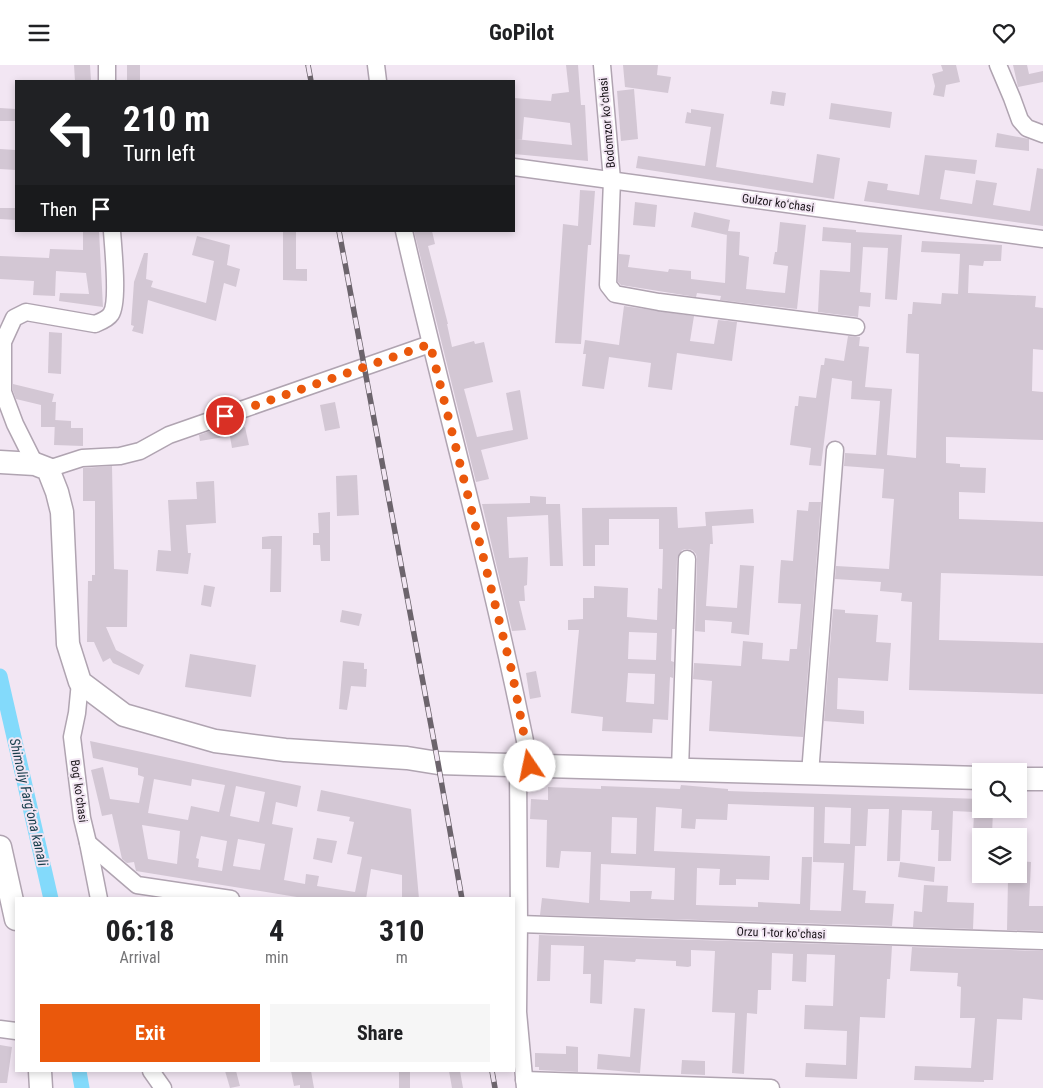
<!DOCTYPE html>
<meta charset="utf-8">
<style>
body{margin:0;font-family:"Roboto Condensed",sans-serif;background:#f6f6f6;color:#202124;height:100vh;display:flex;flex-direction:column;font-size:19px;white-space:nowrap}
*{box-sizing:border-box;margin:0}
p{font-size:16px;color:#757577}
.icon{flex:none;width:28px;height:28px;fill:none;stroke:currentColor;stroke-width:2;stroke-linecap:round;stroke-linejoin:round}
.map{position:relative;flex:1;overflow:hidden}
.details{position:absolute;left:15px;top:832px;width:500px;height:175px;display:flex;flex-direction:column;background:#fff;border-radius:0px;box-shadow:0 2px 8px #0003}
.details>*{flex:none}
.banner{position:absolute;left:15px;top:15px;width:500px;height:152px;border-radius:0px;box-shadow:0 2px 8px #0003;background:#202124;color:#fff;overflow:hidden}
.tools{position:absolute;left:972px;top:698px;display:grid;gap:10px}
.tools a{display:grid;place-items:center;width:55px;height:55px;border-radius:0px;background:#fff;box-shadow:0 2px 8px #0003;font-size:25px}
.pin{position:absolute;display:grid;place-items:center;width:42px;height:42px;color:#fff;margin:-21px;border:2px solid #fff;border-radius:50%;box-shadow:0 1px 5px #0007}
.me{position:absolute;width:55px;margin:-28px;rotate:349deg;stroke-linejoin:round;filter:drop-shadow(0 0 4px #0008)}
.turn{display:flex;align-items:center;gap:18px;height:105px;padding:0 25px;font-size:22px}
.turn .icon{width:65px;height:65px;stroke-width:2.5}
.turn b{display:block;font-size:35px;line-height:42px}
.then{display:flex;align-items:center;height:48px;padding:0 25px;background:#0003;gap:10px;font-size:19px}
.eta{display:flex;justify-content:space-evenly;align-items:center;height:85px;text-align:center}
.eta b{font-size:30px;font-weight:700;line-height:35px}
.cta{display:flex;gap:10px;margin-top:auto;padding:10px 25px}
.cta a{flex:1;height:58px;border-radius:0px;background:#ea580c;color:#fff;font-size:20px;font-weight:700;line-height:58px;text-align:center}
.cta a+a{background:#f6f6f6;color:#202124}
header{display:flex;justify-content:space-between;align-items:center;height:65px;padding:0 25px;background:#fff;font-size:22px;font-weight:700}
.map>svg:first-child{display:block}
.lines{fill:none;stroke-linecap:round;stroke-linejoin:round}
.canal{stroke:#83dafb;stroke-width:15}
.building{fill:#d3c7d4;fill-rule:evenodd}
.street-casing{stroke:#b0a4b1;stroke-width:19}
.secondary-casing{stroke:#b0a4b1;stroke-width:25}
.street{stroke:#fff;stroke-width:16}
.secondary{stroke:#fff;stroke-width:22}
.rail-casing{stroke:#6c646c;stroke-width:5.5}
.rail{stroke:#f2e6f3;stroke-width:4;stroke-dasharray:11;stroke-linecap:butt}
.route{stroke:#ea580c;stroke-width:9;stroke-dasharray:0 16.2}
.labels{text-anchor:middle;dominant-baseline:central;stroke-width:4;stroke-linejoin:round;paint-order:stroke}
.street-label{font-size:12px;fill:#1a151a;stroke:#f2e6f3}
.water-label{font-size:14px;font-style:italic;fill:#153d4b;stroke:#f2e6f3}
</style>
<header><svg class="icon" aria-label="menu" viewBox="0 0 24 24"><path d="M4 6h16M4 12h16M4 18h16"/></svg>GoPilot<svg class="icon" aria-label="heart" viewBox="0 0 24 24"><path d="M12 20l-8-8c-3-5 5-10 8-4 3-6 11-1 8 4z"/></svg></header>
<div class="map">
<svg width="1043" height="1023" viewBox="0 0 1043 1023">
<rect width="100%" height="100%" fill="#f2e6f3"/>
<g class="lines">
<!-- canal -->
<g class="canal">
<polyline points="0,611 51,834"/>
<polyline points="79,1006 82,1023"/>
</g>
</g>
<!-- building -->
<g class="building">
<polygon points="74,0 90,0 91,16 75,16"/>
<rect x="127" y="0" width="13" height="16"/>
<path d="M566,0H578L581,40H585L588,96L514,89V33L551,36L552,29L569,27ZM524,52L570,58L572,80L515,74L522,75Z"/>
<polygon points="623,0 658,0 657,10 671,12 668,28 625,22"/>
<polygon points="941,0 956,0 960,17 946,20 944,32 933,30 935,21 932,9 943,6"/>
<polygon points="1013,0 1027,0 1029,9 1043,6 1043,17 1018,22"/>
<polygon points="634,24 638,74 621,76 617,26"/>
<polygon points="772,26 786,28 784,41 770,39"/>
<polygon points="831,38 892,47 890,63 829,54"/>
<polygon points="0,43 16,44 16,56 0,56"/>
<polygon points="691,44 724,49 716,102 813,118 817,89 840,93 834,134 636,103 638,91 705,101 711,62 685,58 687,47 691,48"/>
<polygon points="997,68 1029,74 1029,86 995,82"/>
<polygon points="0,84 16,85 16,105 0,104"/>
<polygon points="925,90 977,95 975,109 945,105 940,134 972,139 976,115 997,118 993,140 1030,146 1037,103 1043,104 1043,161 864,136 868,116 888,119 887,125 919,130"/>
<polygon points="580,125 595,126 591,180 588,180 581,279 555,278 563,159 578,161"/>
<polygon points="635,137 657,140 655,162 633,160"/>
<polygon points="0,143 16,143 16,155 0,154"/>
<polygon points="694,147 730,155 728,166 740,167 739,190 749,192 746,224 785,228 788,201 773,199 775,187 777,187 780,157 806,160 797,244 720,235 721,231 697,228 696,232 621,220 618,217 619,189 630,190 628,202 668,207 669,204 691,206 691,214 725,218 727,167 727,170 691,162"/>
<polygon points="823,162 856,165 856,167 902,170 897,235 885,234 888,183 863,182 860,227 871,228 870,242 859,241 858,252 818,247 820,205 850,207 851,178 822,176"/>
<polygon points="83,166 99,166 103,242 59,236 60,228 89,229 86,208 56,206 55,231 33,230 34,216 0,214 0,191 49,193 50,184 83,185"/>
<polygon points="283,166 296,166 296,204 307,204 307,216 283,215"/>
<polygon points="414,166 432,166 435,179 428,181 448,259 447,259 452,282 474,276 475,279 484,277 493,317 464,324 477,372 513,365 506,328 520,325 528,374 481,385 489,414 476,417"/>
<polygon points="197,171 230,180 227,200 240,204 236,222 224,218 216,256 148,235 143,269 132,266 134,261 131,260 134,217 144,188 148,188 146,214 153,216 151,222 206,238 214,196 192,190"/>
<polygon points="922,176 1002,180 1001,196 984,196 983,201 969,200 968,228 1036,231 1035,242 1043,243 1043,285 1033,284 1032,326 1043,327 1043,375 946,372 946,398 960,399 960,402 986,403 985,428 959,427 959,454 1043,457 1043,511 941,508 939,575 1043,578 1043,629 909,625 912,537 901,536 902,528 880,526 881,517 835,514 836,501 889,504 894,434 882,433 884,404 844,401 845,388 876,390 880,336 851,334 852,316 832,313 821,401 809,400 811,383 790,380 795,341 798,341 799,331 816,333 821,300 824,300 825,293 844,296 848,271 857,272 860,272 859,281 869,282 865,322 892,324 887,390 916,393 919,289 906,288 908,249 912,249 913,237 941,239 942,228 958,229 960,189 921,187"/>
<polygon points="624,241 694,251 690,276 714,279 718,255 737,257 732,296 677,288 672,325 648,322 651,298 609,292 604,324 582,321 586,289 583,289 585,275 619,280"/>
<polygon points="49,267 62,268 61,309 48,308"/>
<polygon points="13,319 54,329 52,337 56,337 55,362 41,362 41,340 16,334 13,326"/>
<polygon points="335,337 340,363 325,366 320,340"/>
<polygon points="55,355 71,356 71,363 83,363 83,381 54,380"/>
<polygon points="222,362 224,372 200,376 199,370"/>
<polygon points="245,362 249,380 232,383 229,366"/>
<polygon points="112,401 114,504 128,505 127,562 106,562 116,585 144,600 139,610 113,598 110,593 103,597 94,577 87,577 88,516 92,516 92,510 95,510 95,436 83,436 83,403"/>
<polygon points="357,410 359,450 337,451 336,411"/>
<polygon points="214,416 216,458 186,460 188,488 191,488 188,509 156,506 158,485 171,486 168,435 197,434 196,417"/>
<polygon points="530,431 546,432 546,439 560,439 563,501 550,501 548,450 507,452 509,493 528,492 527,520 524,521 525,536 519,536 526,565 512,566 482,439 530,438"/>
<polygon points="809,437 821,437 803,672 709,666 712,616 693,614 694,598 741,601 743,576 763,578 762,594 789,596 790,584 797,584 801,539 778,538 780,507 781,495 793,496 797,445 808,446"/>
<path d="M677,442L678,463L706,461L705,447L753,444L754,458L712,461L713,479H710L706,541L737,543L740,500L754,501L749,570L731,568L732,557L705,555V567L695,566L697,494L696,489L692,485L687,484L682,485L677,494L675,564H672L671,596L674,597L673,613L670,612L668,655L653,654L652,668L602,666L603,652L571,648L579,565H568V555L583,554V533H594V521L628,523L627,552L657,555L658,523L662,524L663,484H659V454H609V480H595V501H583L582,443ZM629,567L657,568L656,595L628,594ZM628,608L655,609L654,639L626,637Z"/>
<polygon points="330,447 330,496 321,496 320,480 313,480 313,468 319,468 318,448"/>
<polygon points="271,471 282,471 281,527 270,527 271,484 262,484 262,472"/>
<polygon points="204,520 215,522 211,542 201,540"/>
<polygon points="833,544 845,545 845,548 878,550 876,577 891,578 888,616 838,613 837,644 864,646 864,659 824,656"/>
<polygon points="342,545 362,549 359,561 340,557"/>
<polygon points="190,589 256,600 251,632 185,622"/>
<polygon points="343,596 364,598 364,604 367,604 366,622 351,621 347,645 339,644"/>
<polygon points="536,606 541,632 530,634 526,608"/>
<path d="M90,676L301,721L297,742L276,737L272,759L293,763L284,815L305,819L306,809L319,811L317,821L355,827L362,792L347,789L354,757L349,756L350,752L317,746L321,725L411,744L419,834H402V810L371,804L366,834H309L136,806L134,797L127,798L122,794L112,749L102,751L91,705L103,702L110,734L139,738L144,712L138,710V703L93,693ZM154,714L191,721L192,714L225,720L219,747L191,741L188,755L148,748ZM236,721L265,727L259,757L230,751ZM142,760L180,766L177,799L148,794ZM201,771L227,776L222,806L198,802L199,794L196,793ZM238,774L265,779L260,805L233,801Z"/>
<path d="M681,720L728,724V726L981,734V744H993L992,771H973L974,747L953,746L951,796H938L939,765H931L932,746L902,745L900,796H887L889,744H868L866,781H855L853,825L866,826L865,838L894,839L892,861L540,850L542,833L589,838L591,787L561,786L559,803L546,802L547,755L530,754L531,734L548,735V722L601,724V721L680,724ZM728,739L814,742L813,797L844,798L841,846L810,845L812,792H802L800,839L758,837V842L696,840L697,803L720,804L719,820H736V814L769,815L770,791L654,786L656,742L682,744L681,763L695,764L696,754L727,755ZM825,742L851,743L850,779L824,778ZM612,752L637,753L636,789L611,788ZM601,799L675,803L674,835L651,834L652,826H630V837L600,835Z"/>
<polygon points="317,773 337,776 332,798 313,794"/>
<polygon points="1019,796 1031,797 1029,841 1043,841 1043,866 1007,865 1008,814 1017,814 1017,809 1019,809"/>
<polygon points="900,797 935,802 934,817 898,812"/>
<polygon points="924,820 948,821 947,837 974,838 973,864 913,862 914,846 922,847"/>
<polygon points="539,870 892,881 890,914 887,914 885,953 860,952 857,1014 805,1012 806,998 846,1000 847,966 804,964 805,940 833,941 835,890 807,889 806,917 792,916 793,889 772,888 771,925 758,925 757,949 747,948 744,1009 732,1008 735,948 712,947 715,886 691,885 691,901 688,902 676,901 676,896 636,894 635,897 604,895 602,939 590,938 591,909 583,909 584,881 551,880 550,916 537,916"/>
<polygon points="912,882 1043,886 1043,935 1023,933 1022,955 997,954 993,1015 984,1015 984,1017 914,1015 915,1001 971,1003 975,953 960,953 961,922 957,921 958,908 910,906"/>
<polygon points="634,943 645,944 640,1008 597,1004 598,989 630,992"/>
<polygon points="0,980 12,982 7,1018 0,1018"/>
<polygon points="566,981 578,982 578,1007 539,1005 539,1002 535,1002 535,988 566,989"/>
<polygon points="682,995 705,996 705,1010 681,1009"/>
<polygon points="225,1006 236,1006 240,1021 230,1023"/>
<polygon points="291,1006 311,1006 314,1023 300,1023 300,1020 294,1021"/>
<rect x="399" y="1006" width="11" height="17"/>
<polygon points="449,1006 460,1006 463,1023 452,1023"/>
</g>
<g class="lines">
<defs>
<g id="street">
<polyline points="107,0 107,16"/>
<polyline points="376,0 378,16"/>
<polyline points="602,0 612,115 608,220 615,229 659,237 856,262"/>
<polyline points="998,0 1012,33 1020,55 1027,63 1043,69"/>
<polyline points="514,102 1043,174"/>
<path d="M404,166C445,345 495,521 530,701"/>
<path d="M35,399L15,359L3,327V277L14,253L26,247L95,259C100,257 108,254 111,249C119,237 113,182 112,166"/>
<polyline points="48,404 82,393 120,391 140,386 169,370 430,279"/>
<polyline points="80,617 77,648 72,672 82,753 88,778 99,834"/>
<polyline points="518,700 519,859 518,947 525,1023"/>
<polyline points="680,705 687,494"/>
<polyline points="810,709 835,385"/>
<polyline points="88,778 137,820 231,834"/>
<polyline points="519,859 1043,876"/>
<polyline points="0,964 16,966"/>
<polyline points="151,1006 163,1023"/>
<polyline points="524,1015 771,1023"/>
</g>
<g id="secondary">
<polyline points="0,397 35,399 48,404 57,427 62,447 68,579 80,617 124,650 215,676 285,685 407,693 438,698 981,713"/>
<polyline points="1019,714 1043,714"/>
<polyline points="0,782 16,854"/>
<polyline points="40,1006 41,1023"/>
</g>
</defs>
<!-- street casing -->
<use href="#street" class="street-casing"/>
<!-- secondary casing -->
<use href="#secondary" class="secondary-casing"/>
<!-- street -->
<use href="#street" class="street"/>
<!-- secondary -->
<use href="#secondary" class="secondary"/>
<defs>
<g id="rail">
<polyline points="308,0 311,16"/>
<polyline points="339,166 438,698 462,834"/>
<polyline points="492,1006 495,1023"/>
</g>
</defs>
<!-- rail casing -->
<use href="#rail" class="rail-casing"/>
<!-- rail -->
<use href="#rail" class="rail"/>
</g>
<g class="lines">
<!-- route -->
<polyline class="route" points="225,351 430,279 512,607 530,701"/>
</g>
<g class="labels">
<!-- street labels -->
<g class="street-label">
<text transform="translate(607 58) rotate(-95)">Bodomzor koʻchasi</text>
<text transform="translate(778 138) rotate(8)">Gulzor koʻchasi</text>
<text transform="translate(79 726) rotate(82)">Bogʻ koʻchasi</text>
<text transform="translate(781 868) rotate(2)">Orzu 1-tor koʻchasi</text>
</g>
<!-- water labels -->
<g class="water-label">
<text transform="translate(29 737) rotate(77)">Shimoliy Fargʻona kanali</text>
</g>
</g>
</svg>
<div class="tools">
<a><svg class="icon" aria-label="search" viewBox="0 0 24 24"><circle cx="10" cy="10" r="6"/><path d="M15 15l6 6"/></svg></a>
<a><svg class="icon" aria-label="layers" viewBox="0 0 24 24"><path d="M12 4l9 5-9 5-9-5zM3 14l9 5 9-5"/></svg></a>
</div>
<div class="pin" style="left:225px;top:351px;background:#d93025"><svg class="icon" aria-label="arrive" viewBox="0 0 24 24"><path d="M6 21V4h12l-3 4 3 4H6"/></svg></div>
<svg class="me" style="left:530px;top:701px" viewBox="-20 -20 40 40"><circle r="19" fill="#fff"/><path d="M0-13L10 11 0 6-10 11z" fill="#ea580c"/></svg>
<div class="banner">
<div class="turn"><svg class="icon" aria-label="left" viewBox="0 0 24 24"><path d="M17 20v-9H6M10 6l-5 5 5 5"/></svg><div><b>210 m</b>Turn left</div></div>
<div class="then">Then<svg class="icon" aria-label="arrive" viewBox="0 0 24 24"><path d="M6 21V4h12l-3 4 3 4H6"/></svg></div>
</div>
<section class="details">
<div class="eta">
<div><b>06:18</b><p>Arrival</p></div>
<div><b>4</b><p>min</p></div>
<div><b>310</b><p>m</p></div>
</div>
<div class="cta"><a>Exit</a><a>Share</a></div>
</section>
</div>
